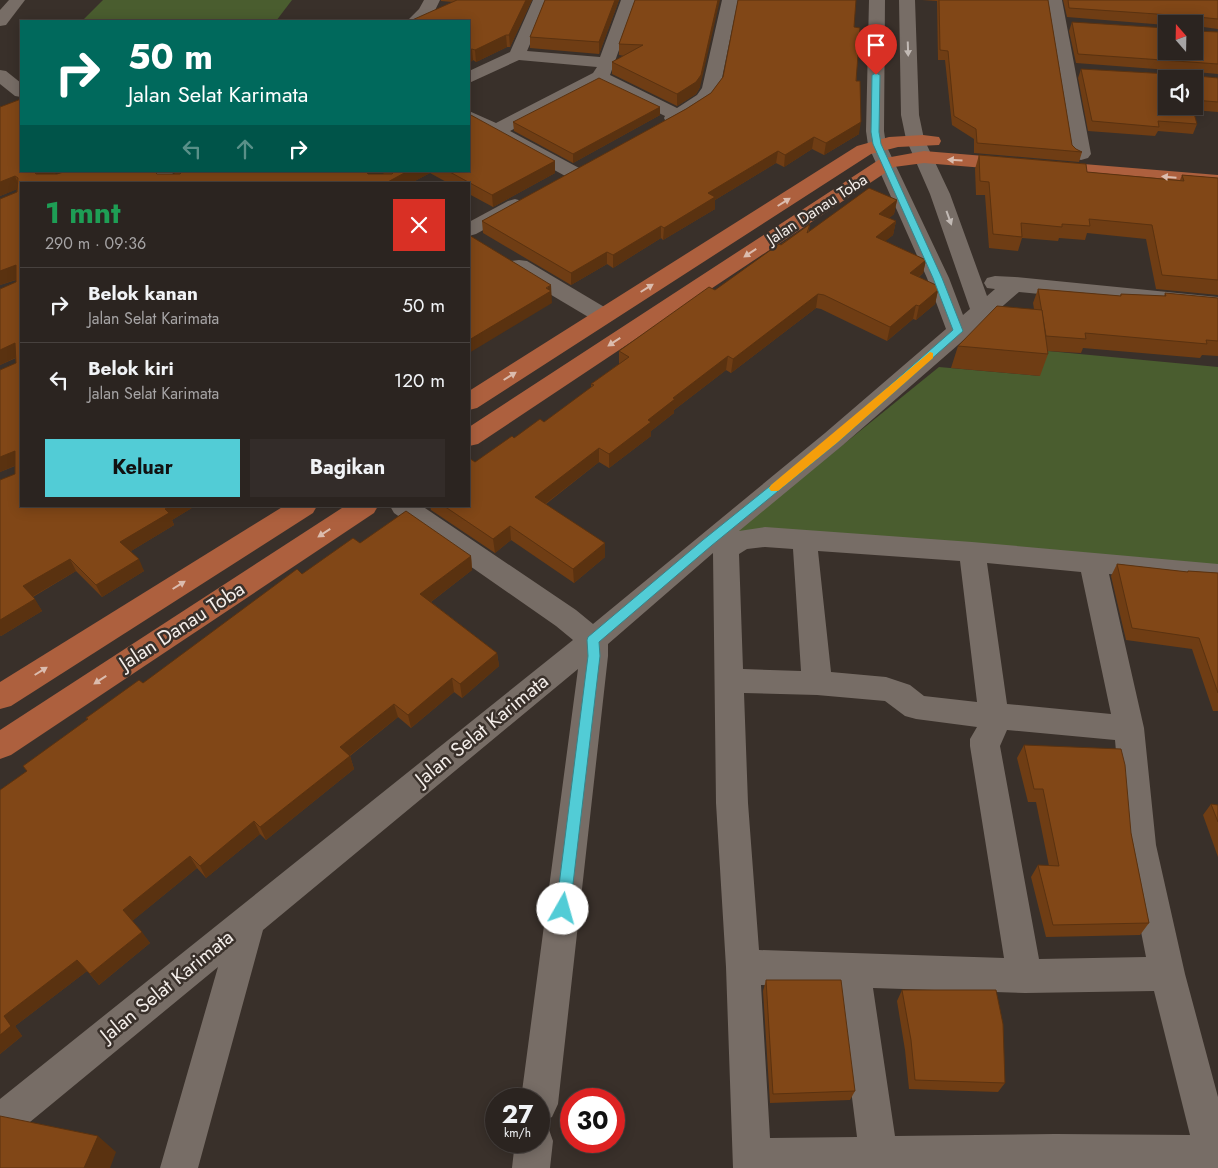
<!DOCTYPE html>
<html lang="id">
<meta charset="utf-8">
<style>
body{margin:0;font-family:Jost,sans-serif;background:#332c29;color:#f1f3f6;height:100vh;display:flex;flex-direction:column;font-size:19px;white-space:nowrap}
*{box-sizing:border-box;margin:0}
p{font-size:16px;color:#a6a4a5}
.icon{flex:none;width:28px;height:28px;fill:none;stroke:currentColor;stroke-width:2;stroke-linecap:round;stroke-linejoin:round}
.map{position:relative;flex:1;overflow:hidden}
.details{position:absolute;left:20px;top:182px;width:450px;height:325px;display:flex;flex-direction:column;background:#2b2420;border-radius:0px;box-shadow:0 2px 12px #0003,0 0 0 1px #47413e}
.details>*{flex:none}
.guide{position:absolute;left:20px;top:20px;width:450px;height:152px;border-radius:0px;box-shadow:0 2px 12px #0003,0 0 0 1px #47413e;background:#00695c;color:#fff;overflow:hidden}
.needle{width:32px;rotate:340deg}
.tools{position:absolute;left:1158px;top:15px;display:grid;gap:10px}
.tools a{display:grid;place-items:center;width:45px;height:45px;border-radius:0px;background:#2b2420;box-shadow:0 2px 12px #0003,0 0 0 1px #47413e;font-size:25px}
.speed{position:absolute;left:485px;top:1088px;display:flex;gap:10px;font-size:25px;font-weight:700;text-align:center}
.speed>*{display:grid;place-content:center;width:65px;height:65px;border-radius:50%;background:#2b2420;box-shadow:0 2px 12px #0003,0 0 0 1px #47413e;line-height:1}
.speed small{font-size:12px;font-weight:400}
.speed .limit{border:8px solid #d22;background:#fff;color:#111}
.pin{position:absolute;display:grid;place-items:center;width:42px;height:42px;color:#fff;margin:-51px -21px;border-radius:50% 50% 50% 0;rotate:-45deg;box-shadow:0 0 5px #0007}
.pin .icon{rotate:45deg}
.me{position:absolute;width:55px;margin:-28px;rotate:7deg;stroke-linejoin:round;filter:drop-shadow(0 0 4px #0008)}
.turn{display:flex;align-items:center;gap:18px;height:105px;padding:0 25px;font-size:22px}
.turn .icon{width:65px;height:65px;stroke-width:2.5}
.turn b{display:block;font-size:35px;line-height:42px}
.lanes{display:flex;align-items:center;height:48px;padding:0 25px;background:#0003;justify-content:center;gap:25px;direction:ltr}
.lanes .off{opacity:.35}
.round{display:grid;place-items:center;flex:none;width:52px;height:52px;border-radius:0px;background:#332c29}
.headline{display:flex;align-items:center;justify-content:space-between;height:85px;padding:0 25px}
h1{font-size:30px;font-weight:700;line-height:38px;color:#1e9e55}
.cta{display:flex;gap:10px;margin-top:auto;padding:10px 25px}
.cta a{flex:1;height:58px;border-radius:0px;background:#52ccd6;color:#111;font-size:20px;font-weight:700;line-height:58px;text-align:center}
.cta a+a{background:#332c29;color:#f1f3f6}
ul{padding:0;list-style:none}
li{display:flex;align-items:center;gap:15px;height:75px;padding:0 25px;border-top:1px solid #47413e}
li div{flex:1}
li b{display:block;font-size:19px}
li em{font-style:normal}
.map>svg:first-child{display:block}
.green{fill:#4a5d2f}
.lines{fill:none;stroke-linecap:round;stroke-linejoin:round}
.minor{fill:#776d66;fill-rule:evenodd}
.major{fill:#ad603e;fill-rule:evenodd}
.wall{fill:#6f3d14;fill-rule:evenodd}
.shaded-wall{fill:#5a3210}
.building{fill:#814717;stroke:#5a3210}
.oneway{fill:#c2bab5}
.oneway2{fill:#dbbcae}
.route{fill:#52ccd6;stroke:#35858b}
.slow{fill:#f59e0b}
.labels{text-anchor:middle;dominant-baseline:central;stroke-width:5;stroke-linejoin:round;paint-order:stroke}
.far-street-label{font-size:16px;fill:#f4eeea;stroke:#39302a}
.street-label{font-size:20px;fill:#f4eeea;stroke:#39302a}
</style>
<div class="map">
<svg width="1218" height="1168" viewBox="0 0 1218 1168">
<rect width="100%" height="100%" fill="#39302a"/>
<!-- green -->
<g class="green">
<polygon points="103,0 292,0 276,21 82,21"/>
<polygon points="1037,350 1218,367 1218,569 734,533 939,367 1040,376"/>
</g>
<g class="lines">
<!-- minor -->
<g class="minor">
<polygon points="9,0 25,0 6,25 0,26 0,10"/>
<path d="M424,0H440C430,21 430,21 407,21L419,9Z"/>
<polygon points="533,0 549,0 527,51 600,57 621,0 637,0 610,75 677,108 697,95 702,88 722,0 738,0 720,88 709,103 684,119 673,124 666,122 664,118 665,116 599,84 510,131 581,169 584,173 581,177 574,179 567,177 469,123 469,111 496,123 593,73 597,67 519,60 469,83 469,71 510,52"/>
<path d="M869,0H885L884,131L886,145L949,278L963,315L970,309L930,194L906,139L901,115L899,0H915L919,115L924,139L950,194L987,296L995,289L987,288L984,283L987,278L995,276L1015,277L1218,297V311L1019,292L843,445L739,531L765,527L972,542L1218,564V584L1109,574L1144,728L1156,845L1185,974L1218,1097V1168H733L726,967L716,803L713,553L608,644V656L558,1104L552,1117L539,1123V1099H521L578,669L263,930L198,1168H160L218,967L13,1136L0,1142V1099L573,640L556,626L394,513L390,506H422L576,610L593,624L825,433L946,329L927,278L868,145L866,131ZM765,547L793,549L801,671L743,669L739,554L747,549ZM818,551L960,561L977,702L924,696L910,685L886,677L831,672ZM987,563L1081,572L1111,714L1007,704ZM744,693L817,695L885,701L905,716L916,719L977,727L970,739V746L1004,958L759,950L748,803ZM1007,730L1115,740L1124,845L1146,957L1039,959L1000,746ZM761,985L838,987L857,1137L770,1138ZM873,988L1025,993L1154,991L1190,1135L1055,1134L895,1136Z"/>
<polygon points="1046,0 1062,0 1091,154 1088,158 1081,160 1074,158 1071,154"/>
<polygon points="0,70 6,71 21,83 21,97 15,96 0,84"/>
<polygon points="147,171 170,171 184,184 161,184"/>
<polygon points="515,199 522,201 525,205 522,209 476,234 469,236 469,222 508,201"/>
<polygon points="519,260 527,261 611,311 614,316 611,321 603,323 595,321 511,271 508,266 511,261"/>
<polygon points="539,1124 548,1127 553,1141 550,1168 512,1168 515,1141 539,1141"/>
</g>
<!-- major -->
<g class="major">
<polygon points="923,135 939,137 941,141 939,145 898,147 871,154 477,408 469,410 469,391 857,146 889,137"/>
<polygon points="924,151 1218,175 1218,187 924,163 894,167 478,444 469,446 469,427 880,159"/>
<polygon points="284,506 317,506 313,513 11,706 0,709 0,682"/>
<polygon points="345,506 378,506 374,513 11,755 0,759 0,730"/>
</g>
</g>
<!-- wall -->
<g class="wall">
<polygon points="441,0 532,0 510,47 507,47 476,62 473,60 469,63 469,21 453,2 441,1"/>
<polygon points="545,0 619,0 599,54 530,48 530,37"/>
<polygon points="635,0 700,87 696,94 677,106 612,74 612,62 624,56 619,55 619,44"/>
<polygon points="922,0 1048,0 1072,145 1076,149 1082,152 1079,162 974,153 974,139 952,125 945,60 938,60 937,1"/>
<path d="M1063,0H1218V29L1196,26V29L1197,31L1218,32V74L1196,72L1198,76L1218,78V112L1193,110L1197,124L1193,134L1158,131L1155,136L1088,131L1078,78L1081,69L1169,74L1182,71L1076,63L1069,31L1072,22L1166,51L1194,24H1166V25L1067,17ZM1194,79V106H1166Z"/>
<polygon points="854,27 859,134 824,155 812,149 784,167 776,163 715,200 715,209 663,240 661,238 613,268 607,264 571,285 483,233 482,221 686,109 711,93 723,77"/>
<polygon points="0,107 60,171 54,174 175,174 172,171 365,171 368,174 384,174 381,171 469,171 555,161 555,173 493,207 469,194 469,184 450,184 430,173 409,184 21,184 21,506 195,506 172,520 174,525 131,551 144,571 102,597 76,571 33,597 42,611 1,636 0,635 0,480 15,474 15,466 0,472 0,370 16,363 16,358 0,365 0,289 16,282 16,280 0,285 17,189 0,196"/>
<polygon points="660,107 660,115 573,163 514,131 513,122"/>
<polygon points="979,155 1087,172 1180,180 1182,175 1218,178 1218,295 1156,289 1146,239 1087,233 1085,240 1059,238 1058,241 1022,238 1018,251 989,248 985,195 976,195 975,169"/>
<polygon points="897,200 894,214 889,218 896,221 893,235 885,241 926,260 923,273 919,277 938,290 935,304 916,320 913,319 887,341 821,309 816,308 731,373 726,370 674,410 674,413 651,431 651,436 609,468 599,462 546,504 605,557 574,583 511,540 495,553 431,510 430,506 469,506 514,438 544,422 591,388 591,384 619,364 619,351 715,290 810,224 809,231"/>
<polygon points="1038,289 1120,296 1121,294 1164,296 1165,293 1218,298 1218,356 1202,355 1200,358 1083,348 1081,353 1048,351 1048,354 1040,376 951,368 958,346 1034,309 1033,303"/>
<polygon points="360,543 471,556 472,570 431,602 497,653 499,666 462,698 454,692 411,728 398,717 350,756 354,769 266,840 260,834 206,878 197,868 132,921 150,943 99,985 87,971 15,1026 22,1036 0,1054 0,790 27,771 23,766 88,720 86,718 143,683 302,574"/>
<polygon points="1117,564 1187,572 1188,571 1218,573 1218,711 1213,711 1192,649 1126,640 1111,576"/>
<polygon points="1024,745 1131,833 1149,923 1140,935 1046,937 1031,877 1038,865 1049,866 1036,802 1028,802 1017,758"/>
<polygon points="1211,804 1218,805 1218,857 1203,815"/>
<polygon points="766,980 855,1091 850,1100 770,1103 763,991"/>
<polygon points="902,990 1005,1083 998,1092 909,1089 905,1050 897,1001"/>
</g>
<!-- shaded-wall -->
<g class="shaded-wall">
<polygon points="526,0 532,0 510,47 509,35"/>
<polygon points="615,0 619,0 599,54 599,42"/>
<polygon points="718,0 720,0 700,87 696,94 677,106 677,94"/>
<polygon points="506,35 507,47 476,62 475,50"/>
<polygon points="472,49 473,60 469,63 469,50"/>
<polygon points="660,107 660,115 573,163 573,154"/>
<polygon points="861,122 859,134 824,155 826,143"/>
<polygon points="814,137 812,149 784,167 785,155"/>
<polygon points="778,151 776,163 715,200 715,209 663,240 664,228 708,193"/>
<polygon points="555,161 555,173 493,207 492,195"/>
<polygon points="35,171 60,171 43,178 34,172"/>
<polygon points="408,171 430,171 430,173 409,184 384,184"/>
<polygon points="15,176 20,188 0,196 0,182"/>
<polygon points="897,200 894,214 877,228 879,214"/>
<polygon points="896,221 893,235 873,251 876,237"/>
<polygon points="661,226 661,238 613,268 613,255"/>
<polygon points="607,252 607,264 571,285 571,273"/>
<polygon points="926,260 923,273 906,286 910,273"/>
<polygon points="16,265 21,278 0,285 0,271"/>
<polygon points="551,285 552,303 469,353 469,340"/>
<polygon points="938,290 935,304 916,320 919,306"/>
<polygon points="818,294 816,308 731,373 733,359"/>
<polygon points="916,305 913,319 887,341 890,327"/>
<polygon points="15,343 21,355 0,365 0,350"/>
<polygon points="728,356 726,370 674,410 674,413 651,431 651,436 609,468 609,454 673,398"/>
<polygon points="599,448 599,462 536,511 535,497"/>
<polygon points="15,451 21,463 0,472 0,457"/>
<polygon points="170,506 195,506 172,520 174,525 126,554 120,542"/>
<polygon points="510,526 511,540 495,553 493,539"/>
<polygon points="605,543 605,557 574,583 573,569"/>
<polygon points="471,556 472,570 423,608 420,594"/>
<polygon points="70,559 76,571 30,598 23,586"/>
<polygon points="139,559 144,571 102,597 96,585"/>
<polygon points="35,599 42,611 1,636 0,635 0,620"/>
<polygon points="497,653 499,666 462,698 460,684"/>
<polygon points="452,678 454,692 411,728 408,715"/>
<polygon points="394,704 398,717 344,760 340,747"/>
<polygon points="350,756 354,769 266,840 260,827"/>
<polygon points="254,821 260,834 206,878 200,866"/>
<polygon points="190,856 197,868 131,922 123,910"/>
<polygon points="142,932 150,943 99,985 90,974"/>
<polygon points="77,960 87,971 15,1026 22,1036 0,1054 0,1035 4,1016"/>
<polygon points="98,1136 116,1152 110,1168 84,1168"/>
</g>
<!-- building -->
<g class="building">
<polygon points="457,0 526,0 509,35 506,35 475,50 472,49 469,50 469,21 410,21"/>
<polygon points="545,0 615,0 599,42 530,37"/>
<polygon points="635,0 718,0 701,75 696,82 677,94 612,62 643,45 619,44"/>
<polygon points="738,0 856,0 854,27 860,28 856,81 860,81 861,122 826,143 814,137 785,155 778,151 708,193 715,197 664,228 661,226 613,255 607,252 571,273 482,221 686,109 711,93 723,77"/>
<polygon points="939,0 1048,0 1072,145 1076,149 1082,152 977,143 976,129 954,116 948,51 940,50"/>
<polygon points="1068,0 1218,0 1218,19 1198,17 1196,19 1196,29 1197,31 1218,32 1218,64 1078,54 1072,22 1166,28 1166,51 1194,51 1194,24 1171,24 1171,15 1069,8"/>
<polygon points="1081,69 1169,74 1171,71 1196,71 1198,76 1218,78 1218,102 1194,100 1194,79 1166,79 1166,106 1192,106 1197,124 1158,121 1159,127 1092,121"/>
<polygon points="599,78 660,107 573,154 513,122"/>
<polygon points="21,99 21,171 35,171 34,172 36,174 57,174 67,171 154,171 157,174 180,174 182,172 182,171 365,171 368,174 392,174 394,172 393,171 408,171 384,184 21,184 21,506 170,506 165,509 169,513 120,542 139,559 96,585 70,559 23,586 35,599 0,620 0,480 15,474 15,451 0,457 0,370 16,363 15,343 0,350 0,289 16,282 16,265 0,271 0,199 17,192 18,178 15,176 0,182 0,107"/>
<polygon points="469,114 555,161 492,195 448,171 469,171"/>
<polygon points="979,155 1086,164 1087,172 1184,181 1182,175 1218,178 1218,280 1162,275 1152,225 1089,219 1090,226 1062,224 1062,227 1021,223 1022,237 993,234 989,182 980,181"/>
<polygon points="869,188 897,200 879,214 896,221 876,237 926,260 910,273 936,285 938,290 919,306 916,305 890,327 824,295 818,294 733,359 728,356 673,398 675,399 648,420 651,422 609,454 599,448 535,497 605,543 573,569 510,526 493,539 444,506 469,506 469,458 475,462 512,436 514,438 540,419 544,422 594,385 591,384 629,357 619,351 709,287 715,290 779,244 781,245 810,224 807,233"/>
<polygon points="469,235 551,285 546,288 551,291 469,340"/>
<polygon points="1038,289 1121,296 1121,294 1166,296 1165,293 1218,298 1218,341 1206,340 1207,344 1085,333 1086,339 1046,336"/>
<polygon points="997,306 1042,310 1048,354 958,346"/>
<polygon points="406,511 471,556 420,594 497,653 460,684 452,678 408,715 394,704 340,747 350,756 260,827 254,821 200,866 190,856 123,910 142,932 90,974 77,960 4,1016 11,1026 0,1035 0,790 27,771 23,766 88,719 86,718 139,680 143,683 297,569 302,574 353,538 360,543"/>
<polygon points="1117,564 1188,572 1188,571 1218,573 1218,693 1199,638 1132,628"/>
<polygon points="1024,745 1121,749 1125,765 1131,833 1149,923 1053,925 1038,865 1059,866 1043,789 1034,789"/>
<polygon points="1211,804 1218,805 1218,822"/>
<polygon points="766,980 841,980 855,1091 773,1094"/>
<polygon points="902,990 996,990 1003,1024 1005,1083 915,1080 911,1040"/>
<polygon points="0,1116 98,1136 84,1168 0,1168"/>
</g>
<!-- one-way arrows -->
<defs><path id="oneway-solid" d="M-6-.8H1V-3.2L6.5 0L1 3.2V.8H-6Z" transform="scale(1.25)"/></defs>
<g class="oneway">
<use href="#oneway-solid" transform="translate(908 49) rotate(88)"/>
<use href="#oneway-solid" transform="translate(949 218) rotate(70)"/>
</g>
<g class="oneway2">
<use href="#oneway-solid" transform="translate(955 160) rotate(-176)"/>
<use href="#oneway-solid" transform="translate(1169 177) rotate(-175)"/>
<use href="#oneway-solid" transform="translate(784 202) rotate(-32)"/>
<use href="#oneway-solid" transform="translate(750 253) rotate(147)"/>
<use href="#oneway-solid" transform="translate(647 288) rotate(-32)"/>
<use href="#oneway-solid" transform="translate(614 342) rotate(147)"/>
<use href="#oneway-solid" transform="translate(510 376) rotate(-32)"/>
<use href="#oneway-solid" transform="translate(324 533) rotate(147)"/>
<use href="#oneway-solid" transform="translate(179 585) rotate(-32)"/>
<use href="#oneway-solid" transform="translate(41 671) rotate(-32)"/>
<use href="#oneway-solid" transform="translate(100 680) rotate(147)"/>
</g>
<!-- route -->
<polygon class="route" points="876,73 880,75 879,132 881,144 942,278 963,331 838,442 711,546 599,642 600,656 570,909 568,913 563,915 558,913 556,909 588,656 587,640 588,637 703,540 831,437 953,330 933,278 873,144 871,132 872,75"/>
<!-- slow -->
<polygon class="slow" points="930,352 933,353 933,358 838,442 778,491 771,491 769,488 771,485"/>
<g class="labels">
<!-- far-street labels -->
<g class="far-street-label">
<text transform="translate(817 209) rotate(-33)">Jalan Danau Toba</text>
</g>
<!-- street labels -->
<g class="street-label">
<text transform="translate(182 626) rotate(-33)">Jalan Danau Toba</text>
<text transform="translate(482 730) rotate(-39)">Jalan Selat Karimata</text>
<text transform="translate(167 986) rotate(-39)">Jalan Selat Karimata</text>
</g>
</g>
</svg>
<div class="tools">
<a><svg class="needle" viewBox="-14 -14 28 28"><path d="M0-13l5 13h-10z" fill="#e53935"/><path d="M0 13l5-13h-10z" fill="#a6a4a5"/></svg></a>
<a><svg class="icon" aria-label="sound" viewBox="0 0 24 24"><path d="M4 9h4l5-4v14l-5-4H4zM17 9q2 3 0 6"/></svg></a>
</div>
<div class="speed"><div>27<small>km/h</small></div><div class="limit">30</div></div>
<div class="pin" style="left:876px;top:75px;background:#d93025"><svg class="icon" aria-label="arrive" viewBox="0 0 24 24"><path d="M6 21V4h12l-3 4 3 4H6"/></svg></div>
<svg class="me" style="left:563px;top:909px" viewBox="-20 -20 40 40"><circle r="19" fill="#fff"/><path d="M0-13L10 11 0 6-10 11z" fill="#52ccd6"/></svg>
<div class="guide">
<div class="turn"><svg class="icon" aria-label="right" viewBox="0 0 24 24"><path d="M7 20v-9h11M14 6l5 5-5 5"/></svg><div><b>50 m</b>Jalan Selat Karimata</div></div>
<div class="lanes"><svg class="icon off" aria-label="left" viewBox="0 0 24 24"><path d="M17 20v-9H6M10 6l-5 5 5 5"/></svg><svg class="icon off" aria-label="ahead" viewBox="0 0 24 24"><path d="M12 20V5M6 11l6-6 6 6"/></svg><svg class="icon" aria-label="right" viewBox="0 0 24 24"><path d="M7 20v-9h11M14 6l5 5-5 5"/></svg></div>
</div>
<section class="details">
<div class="headline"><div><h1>1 mnt</h1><p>290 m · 09:36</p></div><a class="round" style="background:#d93025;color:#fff"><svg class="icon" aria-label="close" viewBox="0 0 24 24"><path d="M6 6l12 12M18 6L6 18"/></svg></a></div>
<ul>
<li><svg class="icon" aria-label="right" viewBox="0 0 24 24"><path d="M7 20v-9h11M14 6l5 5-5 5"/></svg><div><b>Belok kanan</b><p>Jalan Selat Karimata</p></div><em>50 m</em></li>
<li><svg class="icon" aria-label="left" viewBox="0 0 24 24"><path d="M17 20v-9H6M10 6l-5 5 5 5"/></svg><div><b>Belok kiri</b><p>Jalan Selat Karimata</p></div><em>120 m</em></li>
</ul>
<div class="cta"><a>Keluar</a><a>Bagikan</a></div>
</section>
</div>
